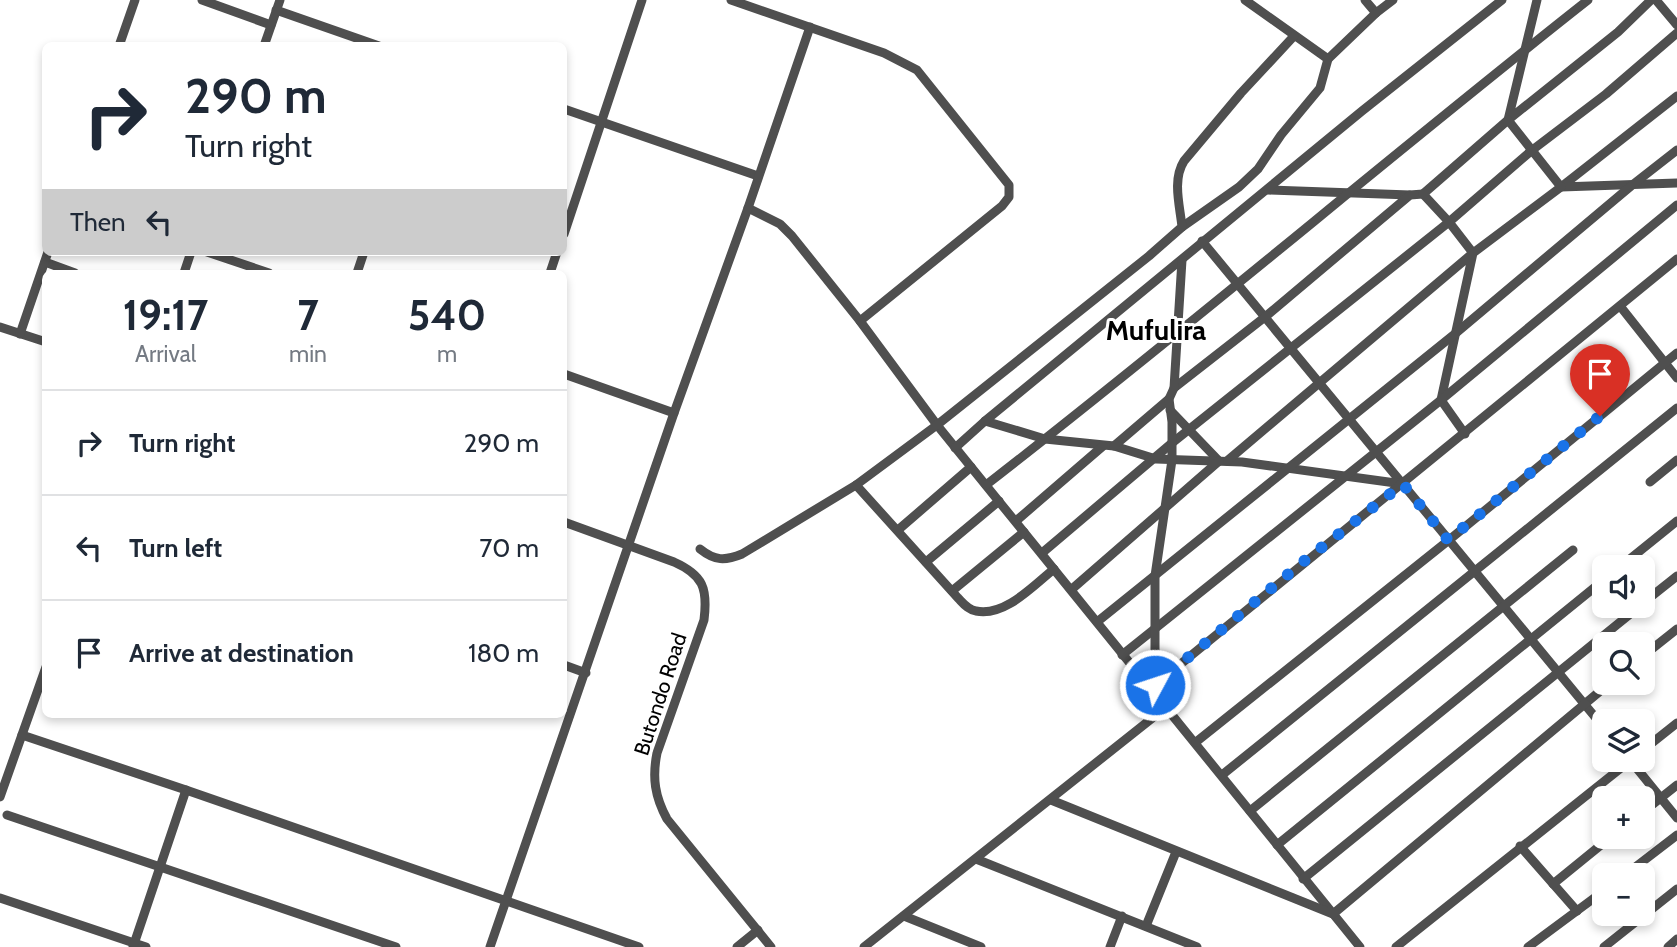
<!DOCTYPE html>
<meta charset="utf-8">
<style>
body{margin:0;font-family:Cabin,sans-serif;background:#f6f6f7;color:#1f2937;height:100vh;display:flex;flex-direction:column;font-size:26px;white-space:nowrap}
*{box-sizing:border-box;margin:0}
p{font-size:23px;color:#747a83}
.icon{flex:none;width:38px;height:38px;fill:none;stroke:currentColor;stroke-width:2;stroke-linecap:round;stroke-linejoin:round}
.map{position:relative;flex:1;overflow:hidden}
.sheet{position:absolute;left:42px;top:270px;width:525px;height:448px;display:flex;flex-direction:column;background:#fff;border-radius:10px;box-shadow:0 4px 10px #0003}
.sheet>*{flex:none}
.hud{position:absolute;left:42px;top:42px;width:525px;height:214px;border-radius:10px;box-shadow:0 4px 10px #0003;background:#fff;color:#1f2937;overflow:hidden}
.fabs{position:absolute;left:1592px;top:555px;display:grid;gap:14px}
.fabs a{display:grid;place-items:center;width:63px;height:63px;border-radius:10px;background:#fff;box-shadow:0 4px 10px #0003;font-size:35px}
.pin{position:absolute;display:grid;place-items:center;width:60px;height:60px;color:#fff;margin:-72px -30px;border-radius:50% 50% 50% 0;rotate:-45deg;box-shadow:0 0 7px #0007}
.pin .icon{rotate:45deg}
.me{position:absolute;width:77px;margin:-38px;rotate:50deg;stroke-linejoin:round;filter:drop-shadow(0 0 5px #0008)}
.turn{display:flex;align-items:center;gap:24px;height:147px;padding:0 28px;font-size:32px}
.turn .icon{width:91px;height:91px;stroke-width:2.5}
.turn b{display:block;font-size:49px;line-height:60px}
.then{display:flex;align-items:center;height:66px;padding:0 28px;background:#0003;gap:14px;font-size:26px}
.eta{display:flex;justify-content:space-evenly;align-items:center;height:119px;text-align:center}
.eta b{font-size:42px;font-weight:700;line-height:49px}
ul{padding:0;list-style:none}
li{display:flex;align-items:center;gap:21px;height:105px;padding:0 28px;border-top:2px solid #e0e1e3}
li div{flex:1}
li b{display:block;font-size:26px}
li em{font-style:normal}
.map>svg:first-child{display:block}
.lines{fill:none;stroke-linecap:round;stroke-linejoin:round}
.minor{stroke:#4f4f4f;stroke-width:9}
.route{stroke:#1a73e8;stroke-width:12;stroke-dasharray:0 21.6}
.labels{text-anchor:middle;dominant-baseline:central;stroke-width:6;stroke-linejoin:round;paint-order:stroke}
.street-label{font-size:21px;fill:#000;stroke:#fff}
.district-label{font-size:28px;font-weight:bold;fill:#000;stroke:#fff}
</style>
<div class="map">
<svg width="1677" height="947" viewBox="0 0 1677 947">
<rect width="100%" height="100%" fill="#fff"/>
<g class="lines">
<!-- minor -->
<g class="minor">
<polyline points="202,0 271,25"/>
<polyline points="731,0 884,53 917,70 1009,185 1009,197 1002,206 860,321"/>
<polyline points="1365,0 1376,13"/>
<polyline points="1537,0 1508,120 1618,32 1651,0"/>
<polyline points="1656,0 1677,25"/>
<polyline points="276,10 379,46"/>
<polyline points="119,46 135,0"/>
<polyline points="264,46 280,0"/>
<polyline points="1328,59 1376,13 1393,0"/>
<polyline points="1677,96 1561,187 1677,183"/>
<polyline points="564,109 758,176"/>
<polyline points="1268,190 1410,195"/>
<polyline points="748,208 780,224 792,236 860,321 937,425 1360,947"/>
<polyline points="1182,227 1239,187 1258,169 1281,135 1320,88 1328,59 1245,0"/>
<polyline points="564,234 642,0"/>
<polyline points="1202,241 1605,729"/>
<polyline points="207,252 269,273"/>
<polyline points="45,262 75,273"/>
<polyline points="184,273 191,252"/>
<polyline points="357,273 364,252"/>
<polyline points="550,273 557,252"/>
<polyline points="1620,306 1677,378"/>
<polyline points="0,327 46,342"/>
<polyline points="20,334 48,252"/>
<polyline points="564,374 674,413"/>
<polyline points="1174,388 1265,317 1410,195 1423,194"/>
<polyline points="1170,410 1219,461"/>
<polyline points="985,421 1045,439 1114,446 1156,459 1242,462 1403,484"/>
<polyline points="1114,446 1169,399"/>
<polyline points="955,448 985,421 1362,111 1502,0"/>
<polyline points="1227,461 1473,253 1561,187 1508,120 1423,194 1449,222 1473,253 1441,400 1465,434"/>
<polyline points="1650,482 1677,460"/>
<path d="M856,485L958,598C963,603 968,610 976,611C1005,617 1034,585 1054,569"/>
<path d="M986,485C1190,327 1386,159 1588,0"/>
<polyline points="1016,521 1103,446"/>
<path d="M564,522L674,562C703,575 708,588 704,620L657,753C652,778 655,797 667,819L771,947"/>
<polyline points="898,530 971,467"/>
<path d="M700,549C715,561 725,561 742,554L856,485L937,425L1149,256L1182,227C1180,206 1172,180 1184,161L1241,93L1294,36"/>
<polyline points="1042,553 1172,443 1449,222 1531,151 1606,94 1677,33"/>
<polyline points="926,562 999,501"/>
<polyline points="1620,567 1677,521"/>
<polyline points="1072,589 1219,461"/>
<polyline points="952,591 1024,532"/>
<polyline points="1643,603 1677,576"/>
<polyline points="1097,622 1456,333 1631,186 1677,150"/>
<polyline points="1122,655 1441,400 1677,205"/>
<polyline points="1643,656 1677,629"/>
<polyline points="564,665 586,673"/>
<polyline points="1155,685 1155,576 1172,460 1172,422 1169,399 1174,388 1182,260"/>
<polyline points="1150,689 1677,259"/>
<polyline points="22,735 186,790 639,947"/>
<polyline points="1196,742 1449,540 1677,353"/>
<polyline points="1643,750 1677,723"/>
<polyline points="1630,760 1677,818"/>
<polyline points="1222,775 1677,408"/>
<polyline points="0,797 46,667"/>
<polyline points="1051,800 1333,914 1611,682"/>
<polyline points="1250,811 1573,550"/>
<polyline points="1643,812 1677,785"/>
<polyline points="7,815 396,947"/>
<polyline points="1277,845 1605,579"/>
<polyline points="1520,846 1577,911"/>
<polyline points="976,859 1197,947"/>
<polyline points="1625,875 1677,835"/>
<polyline points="1303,879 1640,606"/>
<polyline points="1553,884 1612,836"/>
<polyline points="0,898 146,947"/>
<polyline points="904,916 981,947"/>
<polyline points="1146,926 1176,852"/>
<polyline points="133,947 186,790"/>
<polyline points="490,947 674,413 748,208 810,27"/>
<polyline points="737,947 758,930"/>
<polyline points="864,947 1165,708"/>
<polyline points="1110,947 1122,916"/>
<polyline points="1396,947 1631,760"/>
<polyline points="1528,947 1605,890"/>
<polyline points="1604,947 1677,889"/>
<polyline points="1668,947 1677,939"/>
</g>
</g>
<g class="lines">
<!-- route -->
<polyline class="route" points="1155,685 1304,561 1403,484 1448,540 1600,416"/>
</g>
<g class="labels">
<!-- street labels -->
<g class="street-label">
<text transform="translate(660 694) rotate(-72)">Butondo Road</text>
</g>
<!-- district labels -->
<g class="district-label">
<text x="1156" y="330">Mufulira</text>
</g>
</g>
</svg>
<div class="fabs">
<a><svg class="icon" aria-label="sound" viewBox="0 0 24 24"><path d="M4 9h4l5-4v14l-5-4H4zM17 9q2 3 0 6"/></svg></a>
<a><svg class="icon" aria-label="search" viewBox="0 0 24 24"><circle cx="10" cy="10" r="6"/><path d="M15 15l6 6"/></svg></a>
<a><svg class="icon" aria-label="layers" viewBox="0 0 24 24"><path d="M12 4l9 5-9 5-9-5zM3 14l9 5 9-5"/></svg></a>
<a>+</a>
<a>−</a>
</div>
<div class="pin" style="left:1600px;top:416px;background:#d93025"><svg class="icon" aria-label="arrive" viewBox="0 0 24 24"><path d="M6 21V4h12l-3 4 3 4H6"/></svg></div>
<svg class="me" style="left:1155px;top:685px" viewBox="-20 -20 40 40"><circle r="17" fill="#1a73e8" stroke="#fff" stroke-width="3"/><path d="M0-11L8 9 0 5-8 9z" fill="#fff"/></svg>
<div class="hud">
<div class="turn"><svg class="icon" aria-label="right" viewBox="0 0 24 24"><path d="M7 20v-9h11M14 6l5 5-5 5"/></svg><div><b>290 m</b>Turn right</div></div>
<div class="then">Then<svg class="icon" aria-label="left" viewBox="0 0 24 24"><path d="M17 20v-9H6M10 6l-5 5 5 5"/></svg></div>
</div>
<section class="sheet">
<div class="eta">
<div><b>19:17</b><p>Arrival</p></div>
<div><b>7</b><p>min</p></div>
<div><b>540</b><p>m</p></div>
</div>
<ul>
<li><svg class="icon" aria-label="right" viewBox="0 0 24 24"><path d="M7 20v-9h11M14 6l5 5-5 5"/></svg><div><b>Turn right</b></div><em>290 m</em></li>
<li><svg class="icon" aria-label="left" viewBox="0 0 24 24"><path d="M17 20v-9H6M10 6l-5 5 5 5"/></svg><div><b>Turn left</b></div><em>70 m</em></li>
<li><svg class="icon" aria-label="arrive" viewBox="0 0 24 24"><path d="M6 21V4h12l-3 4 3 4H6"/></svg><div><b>Arrive at destination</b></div><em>180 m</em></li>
</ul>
</section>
</div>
